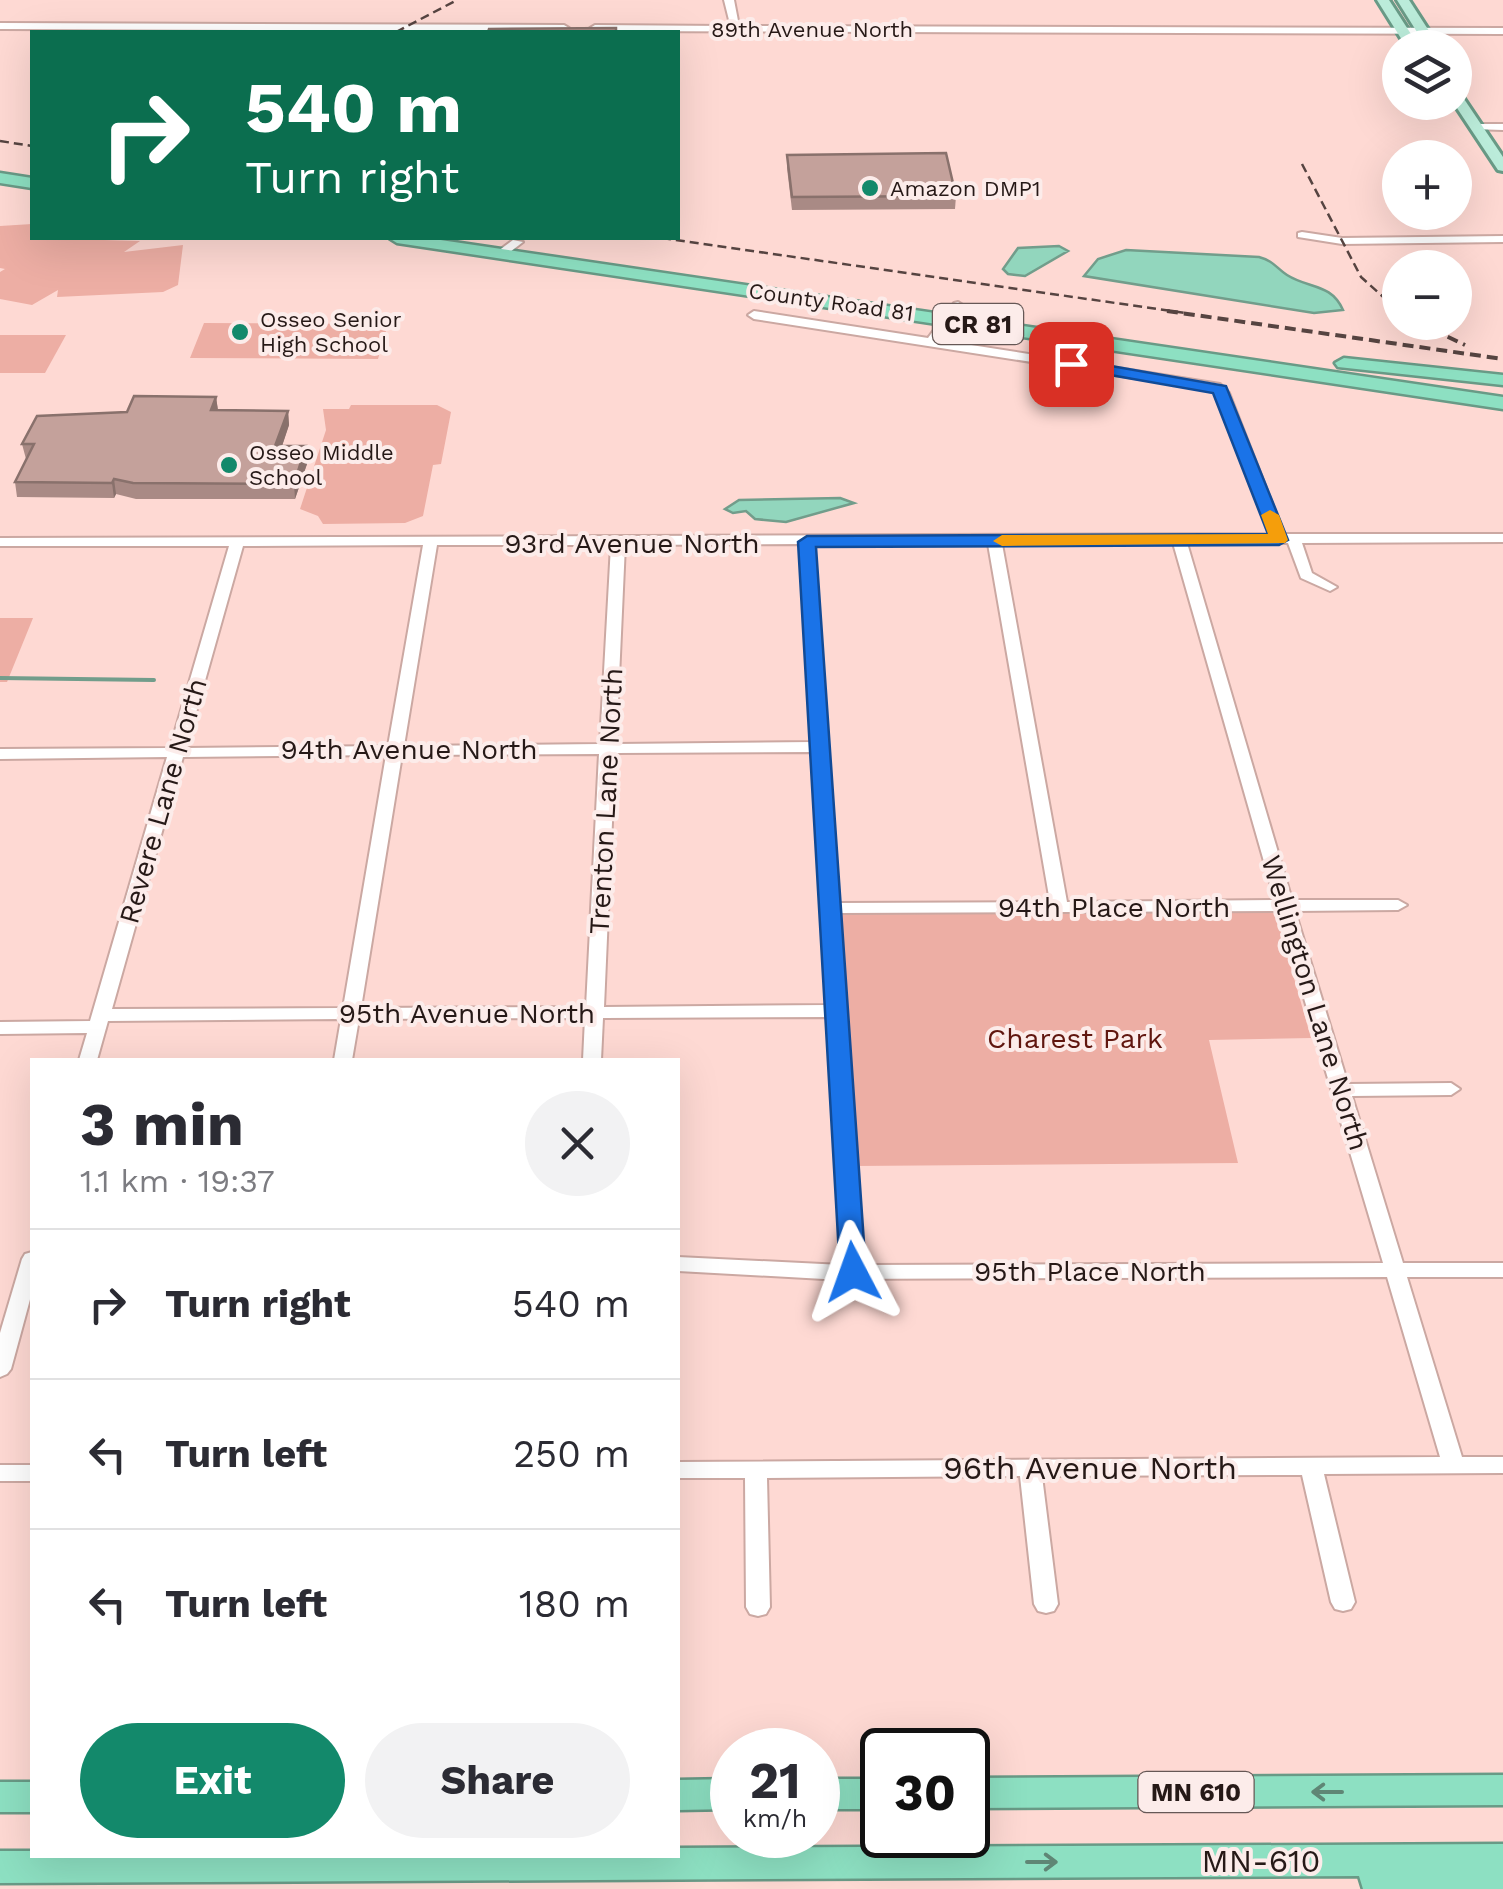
<!DOCTYPE html>
<meta charset="utf-8">
<style>
body{margin:0;font-family:"Work Sans",sans-serif;background:#f2f2f3;color:#2b2b33;height:100vh;display:flex;flex-direction:column;font-size:38px;white-space:nowrap}
*{box-sizing:border-box;margin:0}
p{font-size:32px;color:#7c7c81}
.icon{flex:none;width:55px;height:55px;fill:none;stroke:currentColor;stroke-width:2;stroke-linecap:round;stroke-linejoin:round}
.map{position:relative;flex:1;overflow:hidden}
.drawer{position:absolute;left:30px;top:1058px;width:650px;height:800px;display:flex;flex-direction:column;background:#fff;border-radius:0px;box-shadow:0 10px 40px #0002}
.drawer>*{flex:none}
.hud{position:absolute;left:30px;top:30px;width:650px;height:210px;border-radius:0px;box-shadow:0 10px 40px #0002;background:#0b6e4f;color:#fff;overflow:hidden}
.buttons{position:absolute;left:1382px;top:30px;display:grid;gap:20px}
.buttons a{display:grid;place-items:center;width:90px;height:90px;border-radius:50%;background:#fff;box-shadow:0 10px 40px #0002;font-size:50px}
.speed{position:absolute;left:710px;top:1728px;display:flex;gap:20px;font-size:50px;font-weight:700;text-align:center}
.speed>*{display:grid;place-content:center;width:130px;height:130px;border-radius:50%;background:#fff;box-shadow:0 10px 40px #0002;line-height:1}
.speed small{font-size:25px;font-weight:400}
.speed .limit{border:5px solid #111;border-radius:15px;background:#fff;color:#111}
.pin{position:absolute;display:grid;place-items:center;width:85px;height:85px;color:#fff;margin:-42px;border-radius:20px;box-shadow:0 5px 15px #0006}
.me{position:absolute;width:110px;margin:-55px;rotate:356deg;stroke-linejoin:round;filter:drop-shadow(0 0 8px #0008)}
.turn{display:flex;align-items:center;gap:35px;height:210px;padding:0 50px;font-size:45px}
.turn .icon{width:130px;height:130px;stroke-width:2.5}
.turn b{display:block;font-size:70px;line-height:85px}
.round{display:grid;place-items:center;flex:none;width:105px;height:105px;border-radius:52px;background:#f2f2f3}
.overview{display:flex;align-items:center;justify-content:space-between;height:170px;padding:0 50px}
h1{font-size:60px;font-weight:700;line-height:75px}
.action{display:flex;gap:20px;margin-top:auto;padding:20px 50px}
.action a{flex:1;height:115px;border-radius:60px;background:#13896b;color:#fff;font-size:40px;font-weight:700;line-height:115px;text-align:center}
.action a+a{background:#f2f2f3;color:#2b2b33}
ul{padding:0;list-style:none}
li{display:flex;align-items:center;gap:30px;height:150px;padding:0 50px;border-top:2px solid #e1e1e2}
li div{flex:1}
li b{display:block;font-size:38px}
li em{font-style:normal}
.map>svg:first-child{display:block}
.green{fill:#edaea4}
.water{fill:#92d6bd;stroke:#729d8b;stroke-width:2.5}
.lines{fill:none;stroke-linecap:round;stroke-linejoin:round}
.stream{stroke:#729d8b;stroke-width:4}
.minor-casing{stroke:#cba8a2;stroke-width:4}
.major-casing{stroke:#699a86;stroke-width:6}
.highway-casing{stroke:#699a86;stroke-width:5}
.minor{fill:#fff;fill-rule:evenodd}
.major{fill:#bbecda;fill-rule:evenodd}
.highway{fill:#8de0c2;fill-rule:evenodd}
.rail-far1{stroke:#564441;stroke-width:2.5;stroke-dasharray:9 5;stroke-linecap:butt}
.rail{stroke:#564441;stroke-width:4;stroke-dasharray:11 6;stroke-linecap:butt}
.wall{fill:#a98a85}
.shaded-wall{fill:#89716c}
.building{fill:#c4a19b;stroke:#89716c;stroke-width:2.5}
.oneway{stroke:#5f8675}
.route{fill:#1a73e8;stroke:#114b97;stroke-width:2.5}
.slow{fill:#f59e0b}
.poi-dot{fill:#13896b;stroke:#fcecea;stroke-width:4}
.labels{text-anchor:middle;dominant-baseline:central;stroke-width:8;stroke-linejoin:round;paint-order:stroke}
.far-street-label{font-size:22px;fill:#261917;stroke:#fcecea}
.far-poi-label{font-size:22px;fill:#261917;stroke:#fcecea;text-anchor:start}
.shield{fill:#fcecea;stroke:#665856;stroke-width:2.5}
.shield-label{font-size:25px;font-weight:bold;fill:#261917}
.street-label{font-size:28px;fill:#261917;stroke:#fcecea}
.park-label{font-size:28px;fill:#60160f;stroke:#fcecea}
.near-street-label{font-size:32px;fill:#261917;stroke:#fcecea}
</style>
<div class="map">
<svg width="1503" height="1889" viewBox="0 0 1503 1889">
<rect width="100%" height="100%" fill="#fed9d3"/>
<!-- green -->
<g class="green">
<polygon points="32,224 32,238 140,241 124,252 183,245 178,285 163,292 57,297 58,290 32,305 0,299 0,272 5,269 0,268 0,226"/>
<polygon points="204,323 388,324 378,359 190,358"/>
<polygon points="0,335 66,335 45,373 0,373"/>
<polygon points="351,405 437,405 451,412 441,464 433,465 423,516 405,523 323,524 318,516 300,509 326,430 323,409 349,409"/>
<polygon points="0,618 33,618 7,682 0,682"/>
<polygon points="1275,911 1311,1038 1209,1040 1238,1163 855,1166 839,914"/>
</g>
<!-- water -->
<g class="water">
<polygon points="1059,246 1068,251 1025,276 1008,274 1003,269 1018,248"/>
<path d="M1126,250L1259,257C1274,261 1276,268 1287,275C1309,289 1331,283 1343,310L1314,313L1084,276L1098,259Z"/>
<polygon points="840,498 854,503 786,522 755,519 746,511 733,513 725,509 739,500"/>
</g>
<g class="lines">
<!-- stream -->
<polyline class="stream" points="0,678 154,680"/>
<defs>
<g id="minor">
<polygon points="724,0 734,0 739,26 1503,28 1503,34 595,31 590,28 595,25 726,26 730,24"/>
<polygon points="0,23 564,25 569,28 564,31 0,29"/>
<polygon points="1476,124 1503,124 1503,130 1472,129 1471,127"/>
<polygon points="1302,232 1342,238 1503,236 1503,242 1342,244 1298,237 1298,233"/>
<polygon points="513,240 523,242 506,255 498,255 498,251"/>
<path d="M958,302L964,306L939,340L1220,384L1229,393L1284,534H1503V542L1302,543L1312,573L1337,587L1330,591L1301,578L1288,543H1187L1292,900H1398L1407,905L1398,910L1295,911L1348,1084L1451,1083L1460,1089L1451,1095L1352,1096L1403,1263H1503V1277H1407L1462,1457H1503V1473L1324,1474L1355,1602L1351,1609L1343,1611L1335,1609L1331,1602L1302,1475L1042,1476L1058,1604L1054,1611L1046,1613L1038,1611L1034,1604L1020,1476L767,1478L770,1607L766,1614L758,1616L750,1614L746,1607L745,1478H678V1462L1440,1457L1387,1277L824,1279L678,1271V1257L842,1265L828,1017L603,1018L601,1060H583L585,1018L359,1019L352,1060H334L341,1019L108,1021L97,1060H79L87,1033L0,1034V1022L90,1021L167,757L0,759V749L170,748L229,546H0V538L1270,534L1217,395L1212,390L754,319L748,315L754,311L928,338L954,303ZM1173,543L1275,900L1067,902L1002,544ZM800,544L812,742L616,744L625,545ZM814,544H988L1050,902L838,903ZM423,545L388,746L186,748L243,546ZM437,545H611L600,744L404,746ZM812,752L827,1005L604,1007L615,753ZM599,754L586,1007L361,1008L402,755ZM386,755L343,1008L112,1009L183,757ZM1278,911L1383,1263L863,1265L839,913Z"/>
<polygon points="32,1252 32,1292 11,1369 7,1374 0,1377 0,1333 22,1259 25,1254"/>
<rect x="0" y="1465" width="32" height="16"/>
</g>
<g id="major">
<polygon points="1377,0 1389,0 1420,48 1407,48"/>
<polygon points="1397,0 1409,0 1440,48 1427,48"/>
<polygon points="1455,92 1460,93 1503,157 1503,171 1498,170 1453,102"/>
</g>
<g id="highway">
<polygon points="0,173 32,178 32,188 0,183"/>
<polygon points="389,238 427,238 1503,397 1503,409 397,243"/>
<polygon points="1344,358 1503,375 1503,385 1338,367 1335,363"/>
<polygon points="1503,1775 1503,1805 968,1808 968,1778"/>
<polygon points="732,1779 732,1809 678,1810 678,1780"/>
<rect x="818" y="1779" width="64" height="30"/>
<rect x="0" y="1782" width="32" height="30"/>
<polygon points="1503,1844 1503,1889 1363,1889 1359,1876 0,1883 0,1851 32,1851 32,1855 678,1855 678,1848"/>
</g>
</defs>
<!-- minor casing -->
<use href="#minor" class="minor-casing"/>
<!-- major casing -->
<use href="#major" class="major-casing"/>
<!-- highway casing -->
<use href="#highway" class="highway-casing"/>
<!-- minor -->
<use href="#minor" class="minor"/>
<!-- major -->
<use href="#major" class="major"/>
<!-- highway -->
<use href="#highway" class="highway"/>
<!-- rail-far1 -->
<g class="rail-far1">
<polyline points="396,32 457,0"/>
<polyline points="0,141 32,146"/>
<polyline points="1302,164 1361,277 1400,312"/>
<polyline points="662,238 1185,313"/>
</g>
<!-- rail -->
<g class="rail">
<polyline points="1167,311 1503,359"/>
<polyline points="1417,322 1465,345"/>
</g>
</g>
<!-- wall -->
<g class="wall">
<polygon points="787,155 956,196 955,209 792,210 787,168"/>
<polygon points="216,397 218,410 288,411 289,425 282,446 306,446 308,461 295,499 136,499 116,494 114,498 17,497 15,482 26,459 22,444 127,412"/>
</g>
<!-- shaded-wall -->
<g class="shaded-wall">
<polygon points="216,397 218,411 211,410"/>
<polygon points="288,411 289,425 277,461 275,446"/>
<polygon points="306,446 308,461 295,499 294,484"/>
<polygon points="114,479 116,494 114,498 112,483"/>
</g>
<!-- building -->
<g class="building">
<polygon points="616,28 616,32 488,32 489,29"/>
<polygon points="946,153 956,196 792,197 787,155"/>
<polygon points="134,396 216,397 211,410 288,411 275,446 306,446 294,484 133,483 114,479 112,483 15,482 34,444 22,444 37,416 127,412"/>
</g>
<!-- one-way arrows -->
<defs><path id="oneway-shaft" d="M-6 0H5M1.5-3L5.5 0L1.5 3" fill="none" stroke-width="1.6" stroke-linecap="round" stroke-linejoin="round" transform="scale(2.5)"/></defs>
<g class="oneway">
<use href="#oneway-shaft" transform="translate(1327 1792) rotate(180)"/>
<use href="#oneway-shaft" transform="translate(1042 1862)"/>
</g>
<!-- route -->
<polygon class="route" points="1071,359 1226,386 1288,540 1279,545 816,547 866,1272 853,1281 840,1272 798,542 807,536 1268,534 1213,393 1065,367 1063,364"/>
<!-- slow -->
<polygon class="slow" points="1270,510 1279,515 1288,540 1285,543 1002,546 993,541 1002,535 1268,534 1261,515"/>
<!-- markers -->
<g class="poi-dot">
<circle cx="870" cy="188" r="10"/>
<circle cx="240" cy="332" r="10"/>
<circle cx="229" cy="465" r="10"/>
</g>
<g class="labels">
<!-- far-street labels -->
<g class="far-street-label">
<text x="812" y="29">89th Avenue North</text>
<text transform="translate(831 302) rotate(8)">County Road 81</text>
</g>
<!-- far-poi labels -->
<g class="far-poi-label">
<text x="890" y="188">Amazon DMP1</text>
<text x="260" y="319">Osseo Senior<tspan x="260" dy="25">High School</tspan></text>
<text x="249" y="452">Osseo Middle<tspan x="249" dy="25">School</tspan></text>
</g>
<!-- shield labels -->
<g class="shield">
<rect x="933" y="304" width="90" height="40" rx="8"/>
<rect x="1138.5" y="1772" width="115" height="40" rx="8"/>
</g>
<g class="shield-label">
<text x="978" y="324">CR 81</text>
<text x="1196" y="1792">MN 610</text>
</g>
<!-- street labels -->
<g class="street-label">
<text x="632" y="543">93rd Avenue North</text>
<text x="409" y="749">94th Avenue North</text>
<text transform="translate(163 801) rotate(-74)">Revere Lane North</text>
<text transform="translate(606 801) rotate(-87)">Trenton Lane North</text>
<text x="1114" y="907">94th Place North</text>
<text transform="translate(1315 1003) rotate(73)">Wellington Lane North</text>
<text x="467" y="1013">95th Avenue North</text>
<text x="1090" y="1271">95th Place North</text>
</g>
<!-- park labels -->
<g class="park-label">
<text x="1075" y="1038">Charest Park</text>
</g>
<!-- near-street labels -->
<g class="near-street-label">
<text x="1090" y="1468">96th Avenue North</text>
<text x="1261" y="1861">MN-610</text>
</g>
</g>
</svg>
<div class="buttons">
<a><svg class="icon" aria-label="layers" viewBox="0 0 24 24"><path d="M12 4l9 5-9 5-9-5zM3 14l9 5 9-5"/></svg></a>
<a>+</a>
<a>−</a>
</div>
<div class="speed"><div>21<small>km/h</small></div><div class="limit">30</div></div>
<div class="pin" style="left:1071px;top:364px;background:#d93025"><svg class="icon" aria-label="arrive" viewBox="0 0 24 24"><path d="M6 21V4h12l-3 4 3 4H6"/></svg></div>
<svg class="me" style="left:853px;top:1272px" viewBox="-20 -20 40 40"><path d="M0-17L14 15 0 8-14 15z" fill="#1a73e8" stroke="#fff" stroke-width="4"/></svg>
<div class="hud">
<div class="turn"><svg class="icon" aria-label="right" viewBox="0 0 24 24"><path d="M7 20v-9h11M14 6l5 5-5 5"/></svg><div><b>540 m</b>Turn right</div></div>
</div>
<section class="drawer">
<div class="overview"><div><h1>3 min</h1><p>1.1 km · 19:37</p></div><a class="round"><svg class="icon" aria-label="close" viewBox="0 0 24 24"><path d="M6 6l12 12M18 6L6 18"/></svg></a></div>
<ul>
<li><svg class="icon" aria-label="right" viewBox="0 0 24 24"><path d="M7 20v-9h11M14 6l5 5-5 5"/></svg><div><b>Turn right</b></div><em>540 m</em></li>
<li><svg class="icon" aria-label="left" viewBox="0 0 24 24"><path d="M17 20v-9H6M10 6l-5 5 5 5"/></svg><div><b>Turn left</b></div><em>250 m</em></li>
<li><svg class="icon" aria-label="left" viewBox="0 0 24 24"><path d="M17 20v-9H6M10 6l-5 5 5 5"/></svg><div><b>Turn left</b></div><em>180 m</em></li>
</ul>
<div class="action"><a>Exit</a><a>Share</a></div>
</section>
</div>
